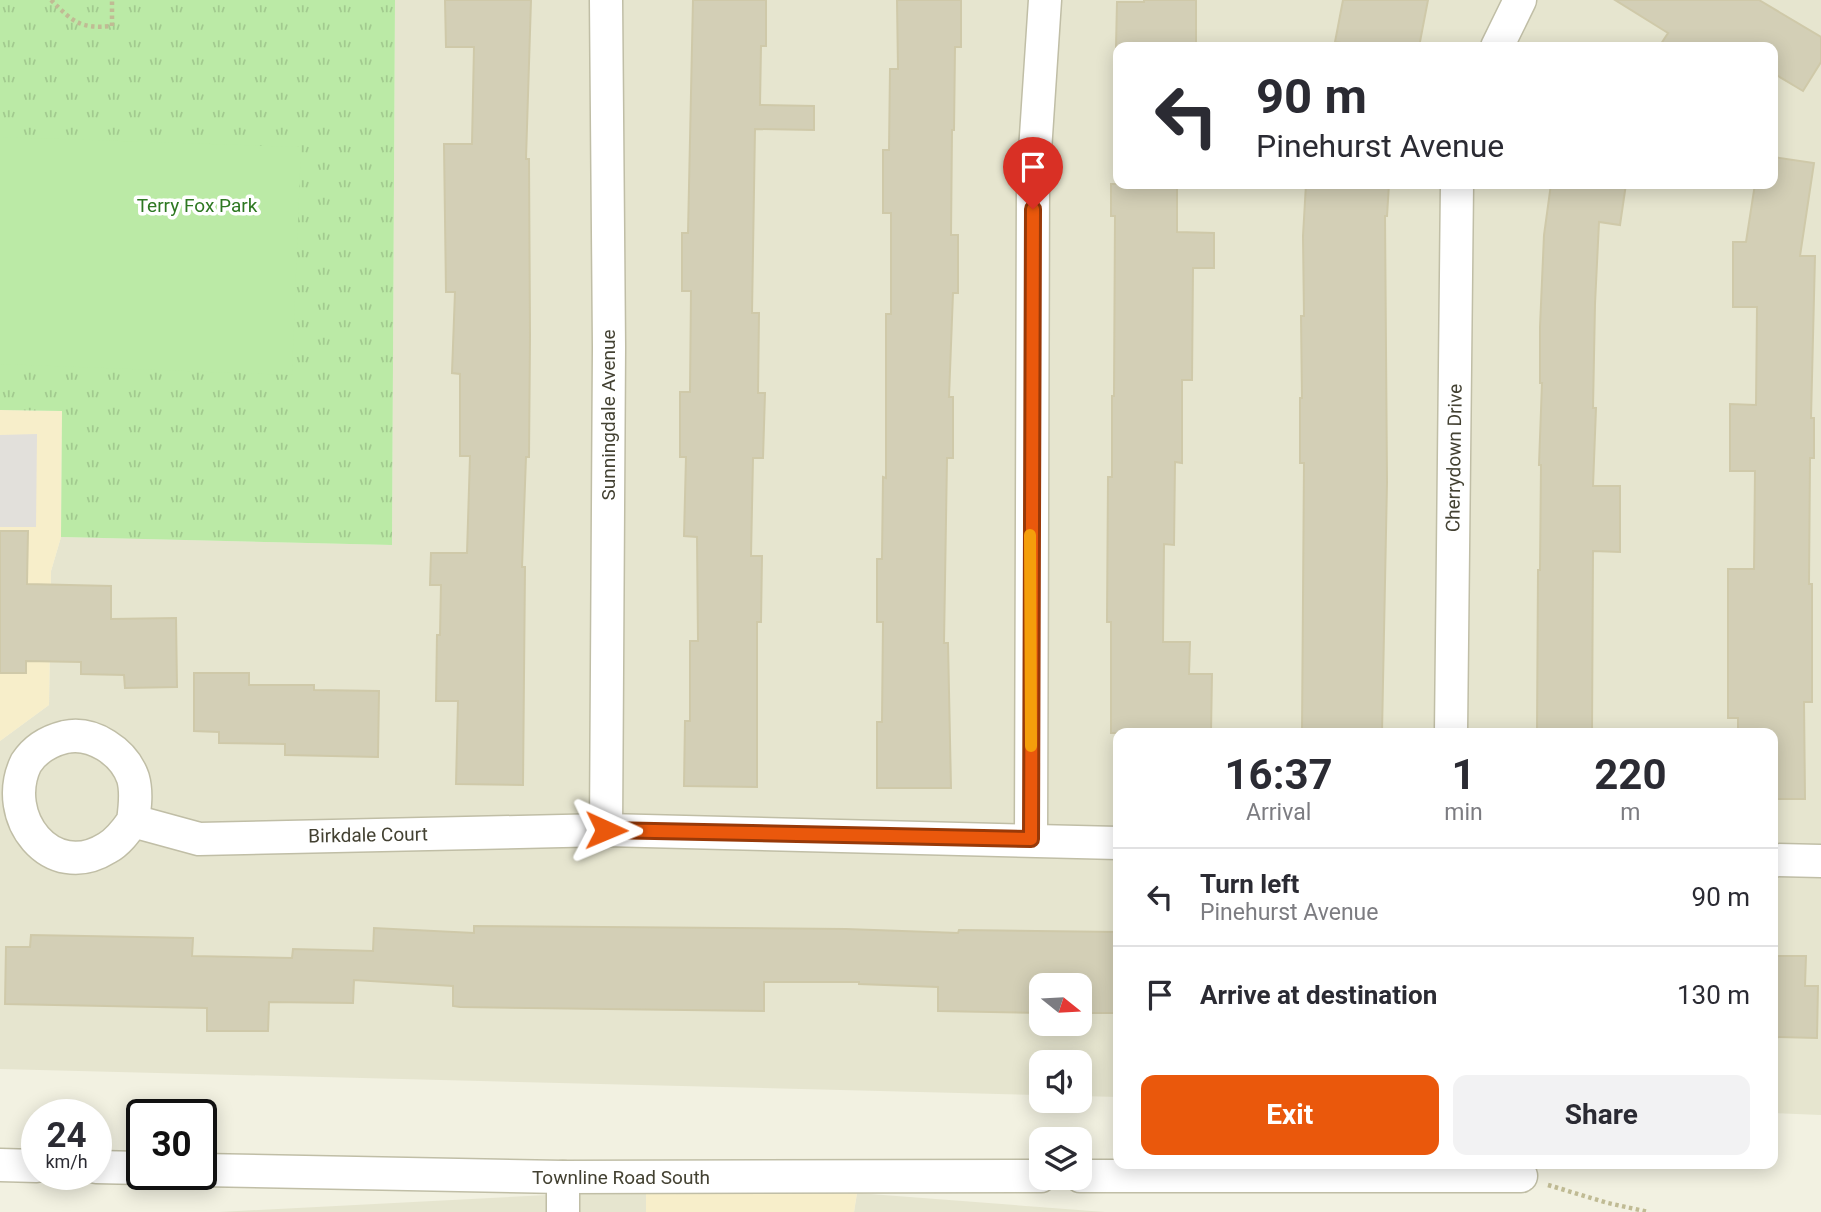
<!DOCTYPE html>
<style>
body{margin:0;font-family:Roboto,sans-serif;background:#f2f2f3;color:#2b2b33;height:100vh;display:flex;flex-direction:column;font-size:26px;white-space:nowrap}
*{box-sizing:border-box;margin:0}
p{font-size:23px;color:#7c7c81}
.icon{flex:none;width:38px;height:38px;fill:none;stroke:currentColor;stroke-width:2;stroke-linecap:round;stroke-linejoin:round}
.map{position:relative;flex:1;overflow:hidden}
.side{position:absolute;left:1113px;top:728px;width:665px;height:441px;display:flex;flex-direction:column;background:#fff;border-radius:14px;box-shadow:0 4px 18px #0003}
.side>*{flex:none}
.guide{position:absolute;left:1113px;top:42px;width:665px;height:147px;border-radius:14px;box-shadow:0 4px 18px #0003;background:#fff;color:#2b2b33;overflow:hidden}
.needle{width:46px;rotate:108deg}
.fabs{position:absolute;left:1029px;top:973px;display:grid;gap:14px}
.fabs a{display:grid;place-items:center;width:63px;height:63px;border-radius:14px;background:#fff;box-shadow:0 4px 18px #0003;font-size:35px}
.speed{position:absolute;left:21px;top:1099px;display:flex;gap:14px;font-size:35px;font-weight:700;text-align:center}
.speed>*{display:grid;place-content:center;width:91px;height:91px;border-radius:50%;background:#fff;box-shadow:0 4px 18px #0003;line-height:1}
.speed small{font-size:18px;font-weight:400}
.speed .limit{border:4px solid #111;border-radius:10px;background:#fff;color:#111}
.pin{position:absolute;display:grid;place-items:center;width:60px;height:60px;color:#fff;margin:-72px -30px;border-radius:50% 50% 50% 0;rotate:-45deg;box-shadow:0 0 7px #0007}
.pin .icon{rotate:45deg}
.me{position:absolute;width:77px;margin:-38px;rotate:91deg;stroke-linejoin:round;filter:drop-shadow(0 0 5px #0008)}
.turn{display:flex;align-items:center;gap:24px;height:147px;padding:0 28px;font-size:32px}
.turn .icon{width:91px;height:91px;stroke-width:2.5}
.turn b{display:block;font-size:49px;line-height:60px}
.eta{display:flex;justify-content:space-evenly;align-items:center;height:119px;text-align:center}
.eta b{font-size:42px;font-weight:700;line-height:49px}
.button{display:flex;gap:14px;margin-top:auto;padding:14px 28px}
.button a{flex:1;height:80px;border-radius:14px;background:#ea580c;color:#fff;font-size:28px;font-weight:700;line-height:80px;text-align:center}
.button a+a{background:#f2f2f3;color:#2b2b33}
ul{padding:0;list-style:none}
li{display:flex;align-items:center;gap:21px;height:98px;padding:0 28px;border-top:2px solid #e1e1e2}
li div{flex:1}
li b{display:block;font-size:26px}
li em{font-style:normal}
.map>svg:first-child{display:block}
.residential{fill:#e6e5cf;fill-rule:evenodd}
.commercial{fill:#f7eeca}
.park{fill:url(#park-tufts)}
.pitch{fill:#bbeaa6}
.parking{fill:#e2e0db}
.building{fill:#d3cfb6;stroke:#cfc9a9;stroke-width:2}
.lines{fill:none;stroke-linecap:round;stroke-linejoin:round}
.minor-casing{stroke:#c0bea6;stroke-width:35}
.path{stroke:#c0bb94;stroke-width:4.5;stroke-dasharray:3.5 3.5;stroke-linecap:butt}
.minor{stroke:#fff;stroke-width:32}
.route-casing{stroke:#983908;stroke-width:18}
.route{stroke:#ea580c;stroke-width:12}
.slow{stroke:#f59e0b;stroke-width:12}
.labels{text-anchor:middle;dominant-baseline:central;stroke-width:7;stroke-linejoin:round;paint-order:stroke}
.park-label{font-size:19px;fill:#2e7822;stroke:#fff}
.street-label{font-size:19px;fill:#434132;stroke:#fff}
</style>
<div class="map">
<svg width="1821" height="1212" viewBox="0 0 1821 1212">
<defs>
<pattern id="park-tufts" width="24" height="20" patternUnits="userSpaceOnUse" patternTransform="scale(1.75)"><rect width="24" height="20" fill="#bbeaa6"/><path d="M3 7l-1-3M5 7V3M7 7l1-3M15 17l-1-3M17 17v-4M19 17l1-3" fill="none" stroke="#a2ca8f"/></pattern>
</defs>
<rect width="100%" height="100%" fill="#f2f1e1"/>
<!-- residential -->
<g class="residential">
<path d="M395,0H1821V1115L1773,1113V733H1118V1097L1080,1096V1062H1041V1095L0,1069V741L49,705L51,571L61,537L392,545ZM1118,47H1773V184H1118ZM1041,985H1080V1024H1041Z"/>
<polygon points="646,1190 646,1212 219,1212"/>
<polygon points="857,1193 1105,1212 854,1212"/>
</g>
<!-- commercial -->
<g class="commercial">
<polygon points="0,410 62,411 61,537 51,571 49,705 0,741"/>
<polygon points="646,1190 857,1193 854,1212 646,1212"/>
</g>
<!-- park -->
<polygon class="park" points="0,0 395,0 392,545 61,537 62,411 0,410"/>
<!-- pitch -->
<polygon class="pitch" points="0,137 301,147 292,375 0,364"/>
<!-- parking -->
<polygon class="parking" points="37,434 36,527 0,527 0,435"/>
<!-- building -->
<g class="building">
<polygon points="445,0 531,0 526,159 529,159 530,335 529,457 526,457 522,567 525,567 523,785 456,784 458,701 436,701 437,635 440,635 441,585 430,585 431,553 467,553 470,456 460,456 460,374 452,373 455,292 446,292 444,144 472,144 474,47 446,47"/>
<polygon points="693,0 766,0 766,46 761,46 760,105 814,106 814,130 755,129 752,313 759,313 758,393 765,393 763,458 753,458 751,556 762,556 761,622 757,622 757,787 684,786 685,721 690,721 690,641 698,641 697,537 684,536 686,457 680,457 680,392 690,392 691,291 682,291 682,233 688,233"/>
<polygon points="897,0 961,0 961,47 955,47 954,130 952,130 951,235 958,235 958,293 953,293 949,397 953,397 953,458 947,458 944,643 948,643 951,788 877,788 877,722 882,722 883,622 877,622 877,559 882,559 883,477 886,478 886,314 891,314 891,213 883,213 883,150 889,150 890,69 898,69"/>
<polygon points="1144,0 1196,0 1196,47 1116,47 1117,2 1144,2"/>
<polygon points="1343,0 1428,0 1419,47 1365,47 1335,42"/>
<polygon points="1615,0 1759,0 1821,37 1821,62 1803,91 1773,73 1773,47 1659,47 1668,33"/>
<polygon points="1773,157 1814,163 1800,256 1815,256 1811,418 1814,418 1814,458 1810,458 1809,584 1812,584 1812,702 1804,702 1805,799 1773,799 1773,733 1738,733 1738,718 1728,718 1728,569 1754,569 1755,471 1730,471 1730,404 1756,405 1757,307 1733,307 1733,242 1746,242 1755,184 1773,184"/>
<polygon points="1111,184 1177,184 1177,232 1214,233 1214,268 1193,268 1192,380 1182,380 1182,463 1175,462 1174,545 1164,544 1163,642 1190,642 1189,674 1212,674 1211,733 1111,733 1111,622 1107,622 1108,477 1112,477 1112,396 1114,396 1115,216 1111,216"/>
<polygon points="1306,184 1389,184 1387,216 1385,216 1387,482 1382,733 1302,733 1304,463 1300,463 1300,398 1302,398 1301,316 1304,316 1303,236"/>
<polygon points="1551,184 1626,184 1620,225 1599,222 1595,304 1593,408 1596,408 1593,486 1620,486 1620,552 1593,551 1592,733 1537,733 1538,570 1540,570 1541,465 1539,465 1542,383 1540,383 1540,327 1544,235"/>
<polygon points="0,531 28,531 27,584 111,586 111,619 176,618 177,687 125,688 124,675 81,674 81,662 26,661 26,673 0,673"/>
<polygon points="194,673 249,673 249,685 314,685 314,690 379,691 378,757 285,755 285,744 219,743 219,732 194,731"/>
<polygon points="474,926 846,929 958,933 959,930 1118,932 1118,1013 1080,1013 1080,985 1041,985 1041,1013 938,1011 938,987 859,984 859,982 764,982 764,1011 460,1007 453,1006 453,986 354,980 353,1003 269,1002 268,1031 207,1031 207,1008 5,1004 6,947 30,947 31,935 193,938 192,956 292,958 293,949 373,951 374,928 474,933"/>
<polygon points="1773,956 1806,956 1805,986 1818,986 1817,1038 1773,1037"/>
</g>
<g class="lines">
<defs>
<g id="minor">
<polyline points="1497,47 1520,0"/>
<polyline points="1451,733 1457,184"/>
<path d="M133,821C126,831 118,842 107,848C51,883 0,817 26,763C35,749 49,741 65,737C93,731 124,752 133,778C137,792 135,807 133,821L199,839L606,830L1118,843"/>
<polyline points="606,830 609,347 606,0"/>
<polyline points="1031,839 1033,181 1045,0"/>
<polyline points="1773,860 1821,861"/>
<polyline points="0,1165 37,1166"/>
<polyline points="96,1167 142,1168"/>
<polyline points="201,1170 563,1177 1041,1176"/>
<polyline points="1080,1176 1521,1176"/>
<polyline points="563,1177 563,1212"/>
</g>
</defs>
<!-- minor casing -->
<use href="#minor" class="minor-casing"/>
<!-- path -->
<g class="path">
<path d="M51,0C73,22 80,29 112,26V0"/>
<polyline points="1548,1185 1608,1203 1649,1212"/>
</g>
<!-- minor -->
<use href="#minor" class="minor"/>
</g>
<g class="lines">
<defs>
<polyline id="route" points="606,830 1031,839 1033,209"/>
</defs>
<!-- route casing -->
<use href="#route" class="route-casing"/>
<!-- route -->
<use href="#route" class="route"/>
<!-- slow -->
<polyline class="slow" points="1030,535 1031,746"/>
</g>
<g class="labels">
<!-- park labels -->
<g class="park-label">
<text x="197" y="205">Terry Fox Park</text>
</g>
<!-- street labels -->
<g class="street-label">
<text transform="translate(608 415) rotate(-90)">Sunningdale Avenue</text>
<text transform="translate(1454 458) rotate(-89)">Cherrydown Drive</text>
<text transform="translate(368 835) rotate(-1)">Birkdale Court</text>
<text x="621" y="1177">Townline Road South</text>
</g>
</g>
</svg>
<div class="fabs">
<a><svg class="needle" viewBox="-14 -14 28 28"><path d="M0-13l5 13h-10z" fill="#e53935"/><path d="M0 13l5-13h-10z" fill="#7c7c81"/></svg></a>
<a><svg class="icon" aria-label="sound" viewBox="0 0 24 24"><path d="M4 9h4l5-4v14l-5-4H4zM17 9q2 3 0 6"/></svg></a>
<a><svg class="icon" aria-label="layers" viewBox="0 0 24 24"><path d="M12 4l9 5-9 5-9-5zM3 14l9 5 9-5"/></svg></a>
</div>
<div class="speed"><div>24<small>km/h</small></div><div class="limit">30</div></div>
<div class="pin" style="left:1033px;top:209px;background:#d93025"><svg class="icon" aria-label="arrive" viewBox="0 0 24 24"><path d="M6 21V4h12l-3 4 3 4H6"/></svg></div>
<svg class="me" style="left:606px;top:830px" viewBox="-20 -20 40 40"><path d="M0-17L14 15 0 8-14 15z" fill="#ea580c" stroke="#fff" stroke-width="4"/></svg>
<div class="guide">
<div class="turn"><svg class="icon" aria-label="left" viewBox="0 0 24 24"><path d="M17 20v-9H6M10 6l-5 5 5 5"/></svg><div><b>90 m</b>Pinehurst Avenue</div></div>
</div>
<section class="side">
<div class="eta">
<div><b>16:37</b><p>Arrival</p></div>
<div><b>1</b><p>min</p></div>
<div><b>220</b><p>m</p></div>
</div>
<ul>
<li><svg class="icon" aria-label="left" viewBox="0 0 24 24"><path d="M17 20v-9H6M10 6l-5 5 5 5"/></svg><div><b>Turn left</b><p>Pinehurst Avenue</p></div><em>90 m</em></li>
<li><svg class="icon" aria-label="arrive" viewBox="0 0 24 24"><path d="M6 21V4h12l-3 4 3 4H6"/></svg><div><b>Arrive at destination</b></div><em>130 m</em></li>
</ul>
<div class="button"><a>Exit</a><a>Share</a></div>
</section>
</div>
